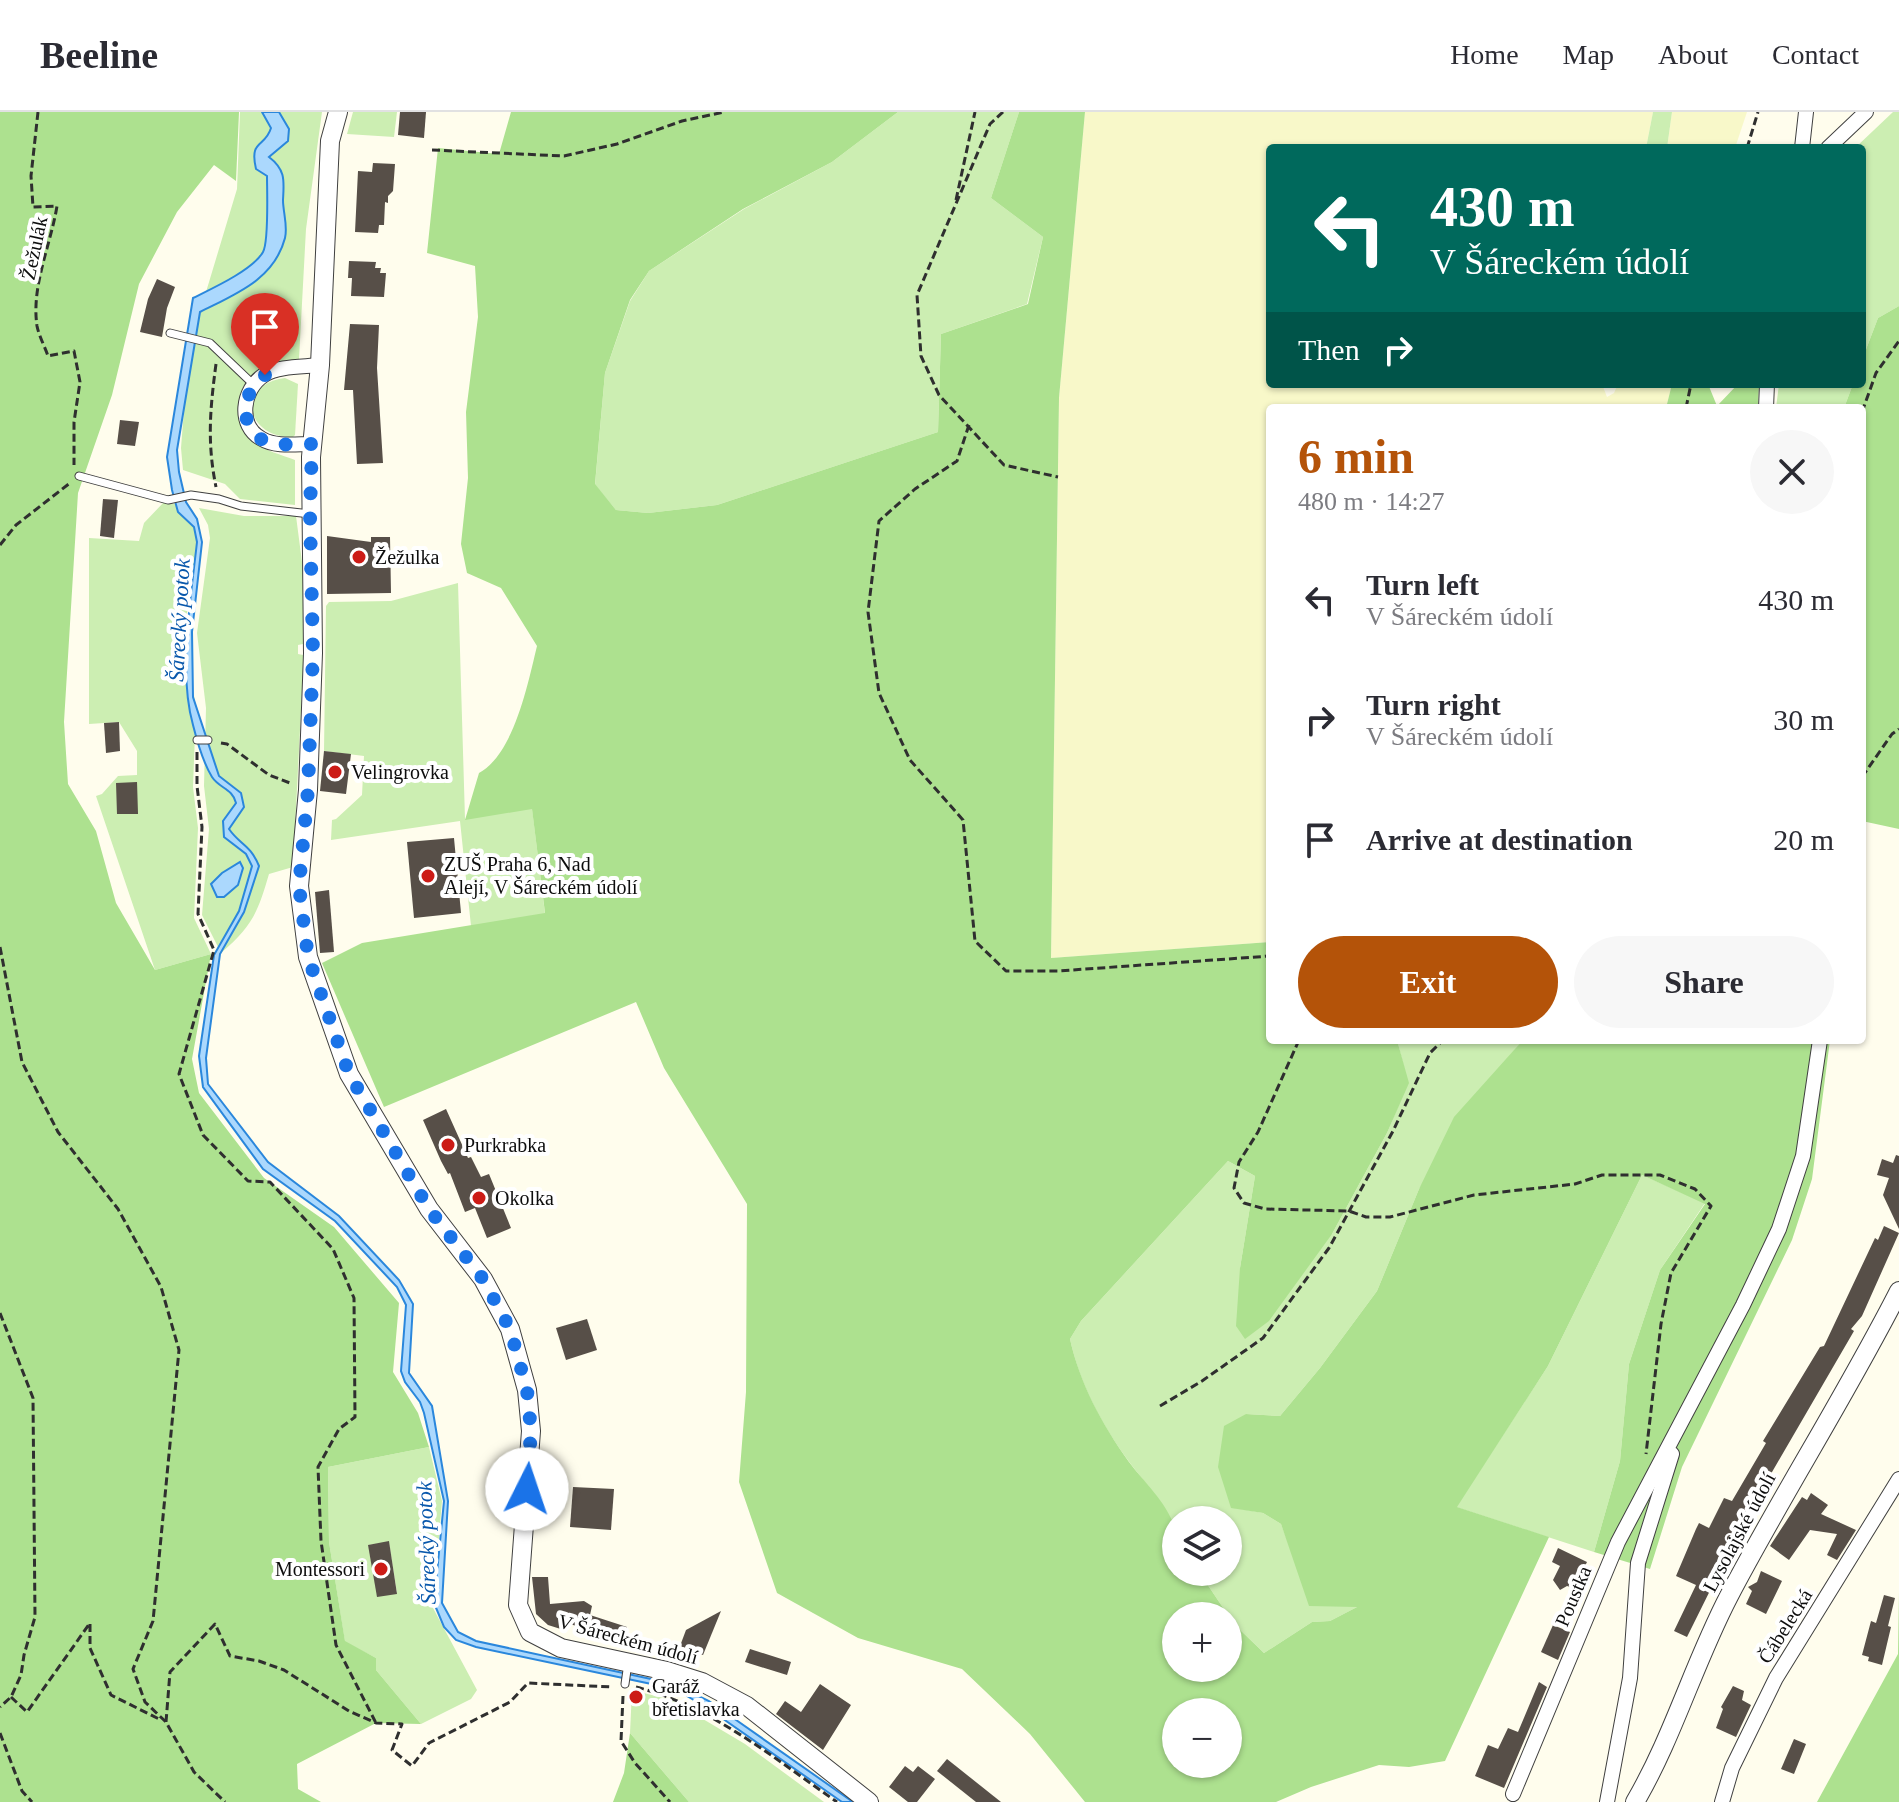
<!DOCTYPE html>
<meta charset="utf-8">
<style>
body{margin:0;font-family:"Times New Roman",serif;background:#f7f7f7;color:#2b2b33;height:100vh;display:flex;flex-direction:column;font-size:30px;white-space:nowrap}
*{box-sizing:border-box;margin:0}
p{font-size:26px;color:#7c7c81}
.icon{flex:none;width:44px;height:44px;fill:none;stroke:currentColor;stroke-width:2;stroke-linecap:round;stroke-linejoin:round}
.map{position:relative;flex:1;overflow:hidden}
.drawer{position:absolute;left:1266px;top:292px;width:600px;height:640px;display:flex;flex-direction:column;background:#fff;border-radius:8px;box-shadow:0 2px 6px #0004}
.drawer>*{flex:none}
.banner{position:absolute;left:1266px;top:32px;width:600px;height:244px;border-radius:8px;box-shadow:0 2px 6px #0004;background:#00695c;color:#fff;overflow:hidden}
.tools{position:absolute;left:1162px;top:1394px;display:grid;gap:16px}
.tools a{display:grid;place-items:center;width:80px;height:80px;border-radius:50%;background:#fff;box-shadow:0 2px 6px #0004;font-size:40px}
.pin{position:absolute;display:grid;place-items:center;width:68px;height:68px;color:#fff;margin:-82px -34px;border-radius:50% 50% 50% 0;rotate:-45deg;box-shadow:0 0 8px #0007}
.pin .icon{rotate:45deg}
.me{position:absolute;width:88px;margin:-44px;rotate:4deg;stroke-linejoin:round;filter:drop-shadow(0 0 6px #0008)}
.turn{display:flex;align-items:center;gap:28px;height:168px;padding:0 32px;font-size:36px}
.turn .icon{width:104px;height:104px;stroke-width:2.5}
.turn b{display:block;font-size:56px;line-height:68px}
.then{display:flex;align-items:center;height:76px;padding:0 32px;background:#0003;gap:16px;font-size:30px}
.round{display:grid;place-items:center;flex:none;width:84px;height:84px;border-radius:42px;background:#f7f7f7}
.head{display:flex;align-items:center;justify-content:space-between;height:136px;padding:0 32px}
h1{font-size:48px;font-weight:800;line-height:60px;color:#b45309}
.button{display:flex;gap:16px;margin-top:auto;padding:16px 32px}
.button a{flex:1;height:92px;border-radius:48px;background:#b45309;color:#fff;font-size:32px;font-weight:800;line-height:92px;text-align:center}
.button a+a{background:#f7f7f7;color:#2b2b33}
ul{padding:0;list-style:none}
li{display:flex;align-items:center;gap:24px;height:120px;padding:0 32px}
li div{flex:1}
li b{display:block;font-size:30px}
li em{font-style:normal}
header{display:flex;align-items:center;gap:48px;box-sizing:border-box;height:112px;padding:0 40px;background:#fff;border-bottom:2px solid #e1e1e2}
header strong{font-size:38px}
nav{display:flex;gap:44px;margin-inline-start:auto;font-size:28px}
.map>svg:first-child{display:block}
.farmland{fill:#f8f8c9}
.green{fill:#cceeb2;fill-rule:evenodd}
.forest{fill:#ade18f;fill-rule:evenodd}
.water{fill:#abd8fd;stroke:#2a87dc;stroke-width:2}
.building{fill:#574f48}
.lines{fill:none;stroke-linecap:round;stroke-linejoin:round}
.service-casing{stroke:#404040;stroke-width:9}
.minor-casing{stroke:#404040;stroke-width:16}
.tertiary-casing{stroke:#404040;stroke-width:20}
.path{stroke:#2f2f2f;stroke-width:3;stroke-dasharray:8 4;stroke-linecap:butt}
.service{stroke:#fff;stroke-width:7}
.minor{stroke:#fff;stroke-width:14}
.tertiary{stroke:#fff;stroke-width:18}
.route{stroke:#1a73e8;stroke-width:14;stroke-dasharray:0 25.2}
.poi-dot{fill:#cc1b16;stroke:#fff;stroke-width:3}
.labels{text-anchor:middle;dominant-baseline:central;stroke-width:8;stroke-linejoin:round;paint-order:stroke}
.street-label{font-size:20px;fill:#0d0d0d;stroke:#fff}
.poi-label{font-size:20px;fill:#0d0d0d;stroke:#fff;text-anchor:start}
.water-label{font-size:22px;font-style:italic;fill:#0958ac;stroke:#fff}
</style>
<header>
<strong>Beeline</strong>
<nav><a>Home</a><a>Map</a><a>About</a><a>Contact</a></nav>
</header>
<div class="map">
<svg width="1899" height="1690" viewBox="0 0 1899 1690">
<rect width="100%" height="100%" fill="#fffded"/>
<!-- farmland -->
<g class="farmland">
<polygon points="1085,0 1653,0 1646,36 1270,36 1270,272 1602,272 1607,285 1614,281 1618,272 1672,272 1666,296 1270,296 1270,830 1051,846 1059,286"/>
<polygon points="1672,0 1747,0 1735,36 1667,36"/>
</g>
<!-- green -->
<g class="green">
<path d="M240,0H322L306,117L299,247C267,252 233,265 239,304C241,312 243,320 249,326C261,338 279,342 295,348V393L240,387L225,372L183,358L181,336L185,285L200,200L237,77Z"/>
<polygon points="353,0 397,0 394,25 347,22"/>
<polygon points="898,0 1019,0 991,86 1043,125 1027,192 941,222 938,320 717,393 648,401 616,398 595,373 605,261 630,189 649,159 744,97 832,50"/>
<polygon points="1653,0 1672,0 1667,36 1646,36"/>
<polygon points="1893,0 1899,0 1899,194 1878,206 1862,248 1862,36 1855,36"/>
<path d="M285,266L298,272L295,323L293,325C245,326 235,272 285,266Z"/>
<polygon points="1779,272 1853,272 1844,296 1776,296"/>
<polygon points="164,390 180,393 199,423 184,520 196,596 193,675 198,716 194,806 211,842 155,858 96,684 102,682 118,664 137,663 137,639 119,610 89,612 89,426 139,429 144,411"/>
<path d="M199,396L244,404H296L308,496L303,497V532L298,533V542L303,543V559L293,755L269,762C258,800 252,815 221,841L202,803L209,717L204,674L206,596L197,521L210,426L208,413Z"/>
<polygon points="458,471 465,707 532,696 545,802 471,814 460,709 331,728 332,708 336,707 362,683 364,644 324,639 326,494 329,490 391,489"/>
<path d="M1397,928H1523L1493,964L1419,1077L1377,1179L1320,1256L1280,1304L1246,1302L1231,1395L1263,1401L1281,1412L1294,1446L1359,1494L1330,1509L1312,1510L1264,1541L1234,1512L1199,1460H1228V1408H1176V1418C1164,1393 1147,1373 1130,1351C1102,1313 1080,1273 1070,1227L1081,1209L1228,1049L1255,1064L1240,1156L1332,1122L1387,1021L1408,971Z"/>
<polygon points="1642,1063 1705,1091 1660,1158 1629,1252 1620,1349 1594,1440 1456,1395 1548,1254"/>
<path d="M429,1335L442,1389L433,1496L477,1578L471,1587L421,1612L376,1558V1546L345,1530L329,1430L328,1355ZM389,1430L397,1481L371,1448L369,1433Z"/>
<polygon points="632,1578 671,1588 745,1632 824,1690 689,1690 630,1621"/>
</g>
<!-- forest -->
<g class="forest">
<polygon points="0,0 239,0 236,69 214,53 177,100 139,172 112,283 78,381 64,610 68,672 96,719 116,791 155,858 211,842 192,947 199,981 264,1066 334,1115 399,1191 393,1260 418,1301 429,1335 328,1355 329,1430 345,1529 376,1546 376,1558 421,1612 376,1611 297,1652 298,1677 321,1690 0,1690"/>
<path d="M511,0H898L832,50L743,97L649,159L630,188L605,261L595,372L616,398L648,401L717,393L938,320L941,222L1028,192L1043,125L991,86L1019,0H1085L1059,286L1051,846L1270,830V928H1397L1409,971L1387,1021L1332,1122L1269,1209L1245,1227L1236,1214L1240,1156L1255,1064L1228,1049L1081,1209L1070,1227C1080,1272 1102,1312 1129,1350C1145,1371 1167,1391 1175,1416C1179,1429 1176,1447 1176,1460H1199L1234,1512L1264,1541L1312,1510L1330,1509L1357,1495L1309,1494L1281,1412L1263,1401L1231,1396L1218,1355L1224,1314L1246,1302L1280,1304L1320,1256L1377,1179L1419,1077L1454,1005L1523,928H1830L1812,1067L1792,1128L1682,1355L1650,1457L1594,1440L1620,1349L1629,1252L1660,1158L1705,1092L1642,1063L1548,1254L1457,1395L1549,1425L1445,1649L1409,1655L1379,1653L1311,1675L1276,1690H1085L1030,1622L962,1557L858,1526L777,1481L739,1370L746,1280L747,1092L664,956L636,890L384,995L322,851L362,831L545,801L532,697L465,708L479,661C514,642 528,571 537,534L501,476L467,461L461,432L468,366L466,300L478,205L475,154L427,141L438,36L499,42ZM1176,1504H1228V1556H1176ZM1176,1600H1228V1652H1176Z"/>
<polygon points="1899,194 1899,717 1862,709 1862,296 1844,296 1853,272 1862,272 1862,248 1878,206"/>
<polygon points="1672,272 1708,272 1717,294 1738,272 1759,272 1758,296 1666,296"/>
<polygon points="1899,1480 1899,1690 1817,1690 1898,1542"/>
<polygon points="630,1621 689,1690 613,1690 624,1661"/>
</g>
<!-- water -->
<g class="water">
<path d="M262,0H279L289,17L288,29L269,45C286,58 284,69 283,88C283,100 288,114 285,126C274,168 235,182 200,200L177,338L179,360L186,390L197,407L202,430L192,520L193,585L219,664L241,681L244,695L229,717C240,733 250,732 259,754L244,800L220,842L206,946L208,972L268,1050L339,1104L399,1168L413,1192L409,1261L432,1294L448,1389L442,1491L458,1520L476,1529L674,1572L709,1589L853,1690H842L709,1597L675,1577L476,1535L456,1528L444,1515L434,1491L444,1389L424,1301L420,1290L405,1270L401,1259L406,1193L397,1175L335,1109L263,1057L203,975L199,944L214,843L239,799L252,754L246,742L224,725L223,709L236,691C233,677 219,676 212,665C204,652 197,629 193,613C178,560 191,485 197,430L194,415L178,400L172,378L167,345L193,186C211,177 253,158 263,140C269,130 267,79 267,64L256,57C249,27 265,36 271,16Z"/>
<polygon points="240,750 243,756 238,773 224,785 217,785 211,772 222,761"/>
</g>
<!-- building -->
<g class="building">
<polygon points="400,0 426,0 424,26 398,23"/>
<polygon points="373,51 395,52 393,79 388,84 388,91 385,90 384,113 379,113 378,121 355,120 358,59 372,60"/>
<polygon points="349,149 376,150 375,156 381,156 380,161 386,161 384,185 351,184 352,166 348,166"/>
<polygon points="157,167 175,175 167,196 162,225 140,220 148,187"/>
<polygon points="350,212 379,213 377,256 383,351 357,352 353,278 344,278"/>
<polygon points="120,308 139,310 135,334 117,332"/>
<polygon points="103,387 118,388 114,426 100,424"/>
<polygon points="327,424 371,430 371,425 390,425 391,481 327,482"/>
<polygon points="119,610 120,639 106,641 104,611"/>
<polygon points="324,639 351,642 346,682 320,679"/>
<polygon points="137,670 138,702 117,702 116,671"/>
<polygon points="454,726 461,801 414,806 407,730"/>
<polygon points="329,778 334,840 320,841 315,780"/>
<polygon points="446,997 468,1046 471,1045 481,1065 489,1062 511,1116 487,1126 475,1096 465,1100 450,1061 448,1062 441,1049 423,1008"/>
<polygon points="1896,1043 1899,1044 1899,1117 1883,1083 1889,1066 1877,1063 1882,1047 1893,1051"/>
<polygon points="1884,1114 1899,1121 1862,1204 1851,1217 1854,1219 1750,1398 1687,1525 1674,1519 1696,1473 1676,1464 1696,1417 1699,1411 1709,1416 1724,1386 1732,1389 1766,1331 1763,1329 1780,1301 1820,1235 1824,1234 1875,1126 1878,1128"/>
<polygon points="587,1207 597,1238 566,1248 556,1216"/>
<polygon points="573,1375 614,1377 611,1418 570,1415"/>
<polygon points="1811,1381 1828,1393 1821,1402 1856,1418 1837,1448 1827,1443 1837,1422 1810,1418 1789,1448 1770,1434 1802,1385 1807,1388"/>
<polygon points="389,1429 397,1482 377,1485 368,1433"/>
<polygon points="1558,1436 1587,1450 1574,1476 1567,1474 1560,1478 1553,1468 1560,1454 1552,1450"/>
<polygon points="1761,1459 1782,1469 1766,1502 1746,1492 1752,1479 1748,1475 1757,1470"/>
<polygon points="532,1465 548,1465 550,1492 584,1489 592,1494 590,1503 627,1515 623,1529 570,1512 567,1519 548,1513 536,1502"/>
<polygon points="1884,1483 1895,1486 1888,1514 1891,1515 1882,1553 1868,1549 1869,1545 1862,1543 1871,1509 1876,1511"/>
<polygon points="721,1499 703,1543 680,1534 686,1518"/>
<polygon points="1553,1513 1570,1520 1558,1548 1541,1540"/>
<polygon points="750,1537 791,1550 787,1563 745,1550"/>
<polygon points="1539,1570 1547,1575 1504,1676 1475,1664 1488,1633 1498,1637 1508,1616 1518,1620"/>
<polygon points="820,1572 851,1593 823,1638 776,1602 785,1589 801,1600"/>
<polygon points="1733,1574 1744,1579 1742,1588 1751,1593 1736,1625 1716,1616 1723,1597 1721,1595"/>
<polygon points="1794,1627 1806,1632 1794,1662 1781,1657"/>
<polygon points="947,1647 1001,1690 976,1690 937,1659"/>
<polygon points="905,1654 913,1660 918,1654 935,1667 917,1690 908,1690 889,1675"/>
</g>
<g class="lines">
<defs>
<g id="service">
<polyline points="170,221 210,231 254,273"/>
<polyline points="79,364 168,388 191,383 219,387 241,394 310,402"/>
<polyline points="197,628 208,628"/>
<polyline points="625,1572 628,1551"/>
</g>
<g id="minor">
<polyline points="1802,36 1806,0"/>
<polyline points="1828,36 1866,0"/>
<polyline points="1766,296 1767,272"/>
<path d="M312,332C296,332 275,335 262,327C237,314 242,277 264,263C278,254 303,255 320,253"/>
<polyline points="1513,1682 1618,1430 1743,1193 1779,1117 1803,1044 1820,928"/>
<polyline points="1607,1690 1630,1566 1638,1451 1672,1342"/>
<polyline points="1722,1690 1732,1656 1776,1566 1899,1367"/>
</g>
<g id="tertiary">
<polyline points="338,0 330,29 320,253 311,345 313,541 308,678 299,774 308,845 349,962 429,1097 483,1167 510,1217 527,1278 531,1319 518,1493 530,1520 561,1536 667,1559 702,1570 747,1594 869,1690"/>
<path d="M1635,1690C1673,1625 1694,1551 1729,1484C1783,1381 1846,1283 1899,1179"/>
</g>
</defs>
<!-- service casing -->
<use href="#service" class="service-casing"/>
<!-- minor casing -->
<use href="#minor" class="minor-casing"/>
<!-- tertiary casing -->
<use href="#tertiary" class="tertiary-casing"/>
<!-- path -->
<g class="path">
<path d="M38,0L31,64L33,95L57,94C51,132 31,174 37,214C39,224 45,235 48,244L74,239L80,270L74,310V353"/>
<polyline points="1003,0 990,12 917,183 921,244 939,283 1004,353 1058,365"/>
<polyline points="1747,36 1758,0"/>
<polyline points="432,38 564,44 617,32 682,9 724,0"/>
<polyline points="956,88 975,0"/>
<path d="M216,252C210,297 207,331 216,375"/>
<polyline points="1686,296 1691,272"/>
<polyline points="1862,300 1876,261 1899,229"/>
<polyline points="969,313 957,349 915,377 879,409 868,500 879,581 910,648 963,708 975,829 1006,859 1058,859 1270,844"/>
<polyline points="0,433 16,413 70,371"/>
<polyline points="221,631 227,632 269,663 290,671"/>
<polyline points="197,640 197,674 202,715 198,802 214,838 179,962 203,1023 248,1069 270,1070 333,1137 354,1186 355,1305 339,1317 318,1355 321,1429 336,1533 376,1611"/>
<polyline points="1862,665 1892,622 1899,617"/>
<polyline points="0,835 22,950 58,1020 118,1097 161,1175 179,1238 153,1509 133,1557 145,1590 166,1610 194,1660 225,1690"/>
<polyline points="1299,928 1258,1020 1239,1050 1234,1076 1244,1091 1265,1097 1349,1099 1366,1105 1390,1105 1474,1083 1575,1072 1602,1063 1660,1063 1695,1077 1711,1094 1671,1161 1661,1212 1646,1342"/>
<polyline points="0,1201 33,1286 35,1505 24,1543 21,1563 11,1585 0,1595"/>
<polyline points="1160,1294 1202,1269 1263,1226 1329,1136 1393,1019 1430,941 1443,928"/>
<path d="M636,1575C711,1594 774,1646 837,1690"/>
<polyline points="623,1584 621,1629 635,1651 670,1690"/>
<polyline points="11,1585 27,1600 90,1511 90,1536 111,1583 161,1608"/>
<polyline points="166,1610 170,1560 215,1512 230,1544 259,1549 284,1558 349,1599 376,1611 402,1612 392,1638 412,1654 429,1631 510,1590 528,1571 613,1575"/>
<polyline points="0,1621 22,1679 32,1690"/>
</g>
<!-- service -->
<use href="#service" class="service"/>
<!-- minor -->
<use href="#minor" class="minor"/>
<!-- tertiary -->
<use href="#tertiary" class="tertiary"/>
</g>
<g class="lines">
<!-- route -->
<path class="route" d="M265,263C248,278 237,298 253,318C254,320 259,326 261,327C275,335 297,332 312,332L310,402L313,541L308,678L299,774L308,845L349,962L429,1097L483,1167L510,1217L527,1278L531,1319L527,1377"/>
</g>
<!-- markers -->
<g class="poi-dot">
<circle cx="359" cy="445" r="8"/>
<circle cx="335" cy="660" r="8"/>
<circle cx="428" cy="764" r="8"/>
<circle cx="448" cy="1033" r="8"/>
<circle cx="479" cy="1086" r="8"/>
<circle cx="381" cy="1457" r="8"/>
<circle cx="636" cy="1585" r="8"/>
</g>
<g class="labels">
<!-- street labels -->
<g class="street-label">
<text transform="translate(34 136) rotate(-78)">Žežulák</text>
<text transform="translate(1739 1420) rotate(-62)">Lysolajské údolí</text>
<text transform="translate(1573 1484) rotate(-67)">Poustka</text>
<text transform="translate(1785 1514) rotate(-58)">Čábelecká</text>
<text transform="translate(628 1527) rotate(15)">V Šáreckém údolí</text>
</g>
<!-- poi labels -->
<g class="poi-label">
<text x="375" y="445">Žežulka</text>
<text x="351" y="660">Velingrovka</text>
<text x="444" y="752">ZUŠ Praha 6, Nad<tspan x="444" dy="23">Alejí, V Šáreckém údolí</tspan></text>
<text x="464" y="1033">Purkrabka</text>
<text x="495" y="1086">Okolka</text>
<text x="365" y="1457" text-anchor="end">Montessori</text>
<text x="652" y="1574">Garáž<tspan x="652" dy="23">břetislavka</tspan></text>
</g>
<!-- water labels -->
<g class="water-label">
<text transform="translate(179 508) rotate(-87)">Šárecký potok</text>
<text transform="translate(426 1431) rotate(-92)">Šárecký potok</text>
</g>
</g>
</svg>
<div class="tools">
<a><svg class="icon" aria-label="layers" viewBox="0 0 24 24"><path d="M12 4l9 5-9 5-9-5zM3 14l9 5 9-5"/></svg></a>
<a>+</a>
<a>−</a>
</div>
<div class="pin" style="left:265px;top:263px;background:#d93025"><svg class="icon" aria-label="arrive" viewBox="0 0 24 24"><path d="M6 21V4h12l-3 4 3 4H6"/></svg></div>
<svg class="me" style="left:527px;top:1377px" viewBox="-20 -20 40 40"><circle r="19" fill="#fff"/><path d="M0-13L10 11 0 6-10 11z" fill="#1a73e8"/></svg>
<div class="banner">
<div class="turn"><svg class="icon" aria-label="left" viewBox="0 0 24 24"><path d="M17 20v-9H6M10 6l-5 5 5 5"/></svg><div><b>430 m</b>V Šáreckém údolí</div></div>
<div class="then">Then<svg class="icon" aria-label="right" viewBox="0 0 24 24"><path d="M7 20v-9h11M14 6l5 5-5 5"/></svg></div>
</div>
<section class="drawer">
<div class="head"><div><h1>6 min</h1><p>480 m · 14:27</p></div><a class="round"><svg class="icon" aria-label="close" viewBox="0 0 24 24"><path d="M6 6l12 12M18 6L6 18"/></svg></a></div>
<ul>
<li><svg class="icon" aria-label="left" viewBox="0 0 24 24"><path d="M17 20v-9H6M10 6l-5 5 5 5"/></svg><div><b>Turn left</b><p>V Šáreckém údolí</p></div><em>430 m</em></li>
<li><svg class="icon" aria-label="right" viewBox="0 0 24 24"><path d="M7 20v-9h11M14 6l5 5-5 5"/></svg><div><b>Turn right</b><p>V Šáreckém údolí</p></div><em>30 m</em></li>
<li><svg class="icon" aria-label="arrive" viewBox="0 0 24 24"><path d="M6 21V4h12l-3 4 3 4H6"/></svg><div><b>Arrive at destination</b></div><em>20 m</em></li>
</ul>
<div class="button"><a>Exit</a><a>Share</a></div>
</section>
</div>
